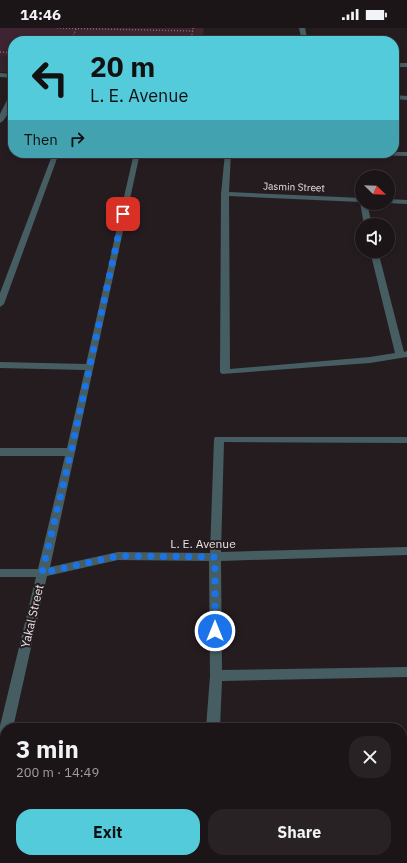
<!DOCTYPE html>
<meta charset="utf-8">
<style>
body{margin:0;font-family:"IBM Plex Sans",sans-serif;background:#292225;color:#f1f3f6;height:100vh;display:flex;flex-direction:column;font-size:15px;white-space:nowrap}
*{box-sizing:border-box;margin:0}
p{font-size:13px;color:#a09fa2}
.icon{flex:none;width:22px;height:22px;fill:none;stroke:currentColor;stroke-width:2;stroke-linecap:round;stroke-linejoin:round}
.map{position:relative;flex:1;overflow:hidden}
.panel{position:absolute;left:0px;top:695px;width:407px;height:140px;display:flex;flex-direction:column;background:#1c1518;border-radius:16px 16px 0 0;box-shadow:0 2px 6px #0003,0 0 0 1px #3a3437}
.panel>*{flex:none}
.guide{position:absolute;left:8px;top:8px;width:391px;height:122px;border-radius:16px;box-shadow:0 2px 6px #0003,0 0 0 1px #3a3437;background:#53cbdb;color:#111;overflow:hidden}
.needle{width:26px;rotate:113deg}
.controls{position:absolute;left:355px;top:142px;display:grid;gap:8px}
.controls a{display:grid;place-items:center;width:40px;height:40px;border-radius:50%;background:#1c1518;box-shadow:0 2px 6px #0003,0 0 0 1px #3a3437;font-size:20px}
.pin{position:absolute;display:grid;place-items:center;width:34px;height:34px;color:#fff;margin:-17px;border-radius:8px;box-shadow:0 2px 6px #0006}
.me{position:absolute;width:44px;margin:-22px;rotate:0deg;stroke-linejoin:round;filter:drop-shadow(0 0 3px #0008)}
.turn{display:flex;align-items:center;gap:14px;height:84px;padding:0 16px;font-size:18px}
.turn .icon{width:52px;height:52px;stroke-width:2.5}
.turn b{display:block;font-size:28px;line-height:34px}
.then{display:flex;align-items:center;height:38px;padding:0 16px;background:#0003;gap:8px;font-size:15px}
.round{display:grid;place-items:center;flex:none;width:42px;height:42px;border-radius:16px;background:#292225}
.summary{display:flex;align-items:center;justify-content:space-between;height:68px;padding:0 16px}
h1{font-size:24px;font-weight:800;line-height:30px}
.action{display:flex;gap:8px;margin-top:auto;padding:8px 16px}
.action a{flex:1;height:46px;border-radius:16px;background:#53cbdb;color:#111;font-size:16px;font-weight:800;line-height:46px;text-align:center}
.action a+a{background:#292225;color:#f1f3f6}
.status{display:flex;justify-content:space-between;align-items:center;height:28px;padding:0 20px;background:#1c1518;direction:ltr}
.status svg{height:11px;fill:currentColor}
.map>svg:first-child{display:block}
.built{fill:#33242b}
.green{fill:#3d2430}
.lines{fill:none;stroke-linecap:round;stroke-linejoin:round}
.path{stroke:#766e71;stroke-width:1.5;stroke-dasharray:1 2;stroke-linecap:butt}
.minor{fill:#465e62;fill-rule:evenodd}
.route{stroke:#1a73e8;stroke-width:7;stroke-dasharray:0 12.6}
.labels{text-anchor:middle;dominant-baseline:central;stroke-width:4;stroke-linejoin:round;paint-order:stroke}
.far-street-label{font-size:10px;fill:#e8e1e4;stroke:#251c20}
.street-label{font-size:12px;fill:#e8e1e4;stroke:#251c20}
</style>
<div class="status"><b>14:46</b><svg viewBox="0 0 49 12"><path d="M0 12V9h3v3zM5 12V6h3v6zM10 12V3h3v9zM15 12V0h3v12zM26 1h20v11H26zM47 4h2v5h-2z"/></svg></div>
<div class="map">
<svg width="407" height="835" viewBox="0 0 407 835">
<rect width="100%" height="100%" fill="#251c20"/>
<!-- built -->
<polygon class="built" points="0,28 13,29 13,45 0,44"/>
<!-- green -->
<polygon class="green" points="0,0 204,0 202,13 13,13 13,29 0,28"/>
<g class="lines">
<!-- path -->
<g class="path">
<polyline points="57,0 193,3"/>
<polyline points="71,13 76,1"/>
<polyline points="191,13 193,0"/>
<polyline points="0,24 13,25"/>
</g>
<!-- minor -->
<g class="minor">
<polygon points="299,0 305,0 308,13 302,13"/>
<rect x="394" y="35" width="13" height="4"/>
<polygon points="0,45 13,46 13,50 0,49"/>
<path d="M13,64C13,73 8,91 0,95V86L10,66Z"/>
<polygon points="394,67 407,68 407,72 394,71"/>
<polygon points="394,124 407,124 407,128 371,127 368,125 394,125"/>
<polygon points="53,125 59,125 4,276 0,279 0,265"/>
<polygon points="134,125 140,125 50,539 118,524 210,525 214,411 215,409 407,409 407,415 224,414 221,524 407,519 407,527 221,533 222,642 407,639 407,649 222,653 220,700 206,700 210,648 209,533 118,532 47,548 13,700 5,700 5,731 0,733 0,698 36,549 0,549 0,541 38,541 65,428 0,428 0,420 67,420 85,342 0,340 0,334 86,336"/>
<polygon points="225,125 231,125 229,164 362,170 362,175 367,175 372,197 364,197 360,174 229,168 230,341 370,329 395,325 370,223 378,223 404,324 407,323 407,329 370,335 222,346 220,344 221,166"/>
<polygon points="388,171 407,172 407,176 387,175"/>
<polygon points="200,830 238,830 240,835 200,835"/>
</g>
</g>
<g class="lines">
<!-- route -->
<polyline class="route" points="123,186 71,424 42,545 118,528 215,529 215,603"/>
</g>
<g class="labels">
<!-- far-street labels -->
<g class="far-street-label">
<text transform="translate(294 159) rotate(2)">Jasmin Street</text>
</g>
<!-- street labels -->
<g class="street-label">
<text x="203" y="515">L. E. Avenue</text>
<text transform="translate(32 588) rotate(-77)">Yakal Street</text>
</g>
</g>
</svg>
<div class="controls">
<a><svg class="needle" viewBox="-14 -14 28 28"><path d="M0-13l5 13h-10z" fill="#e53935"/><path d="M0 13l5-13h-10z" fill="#a09fa2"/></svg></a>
<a><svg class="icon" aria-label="sound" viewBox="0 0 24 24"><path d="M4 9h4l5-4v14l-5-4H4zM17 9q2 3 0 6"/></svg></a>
</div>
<div class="pin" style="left:123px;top:186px;background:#d93025"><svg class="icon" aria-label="arrive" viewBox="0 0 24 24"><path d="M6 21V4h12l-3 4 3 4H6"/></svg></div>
<svg class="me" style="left:215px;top:603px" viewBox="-20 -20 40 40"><circle r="17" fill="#1a73e8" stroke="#fff" stroke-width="3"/><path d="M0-11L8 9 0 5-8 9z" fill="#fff"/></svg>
<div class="guide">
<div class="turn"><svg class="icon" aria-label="left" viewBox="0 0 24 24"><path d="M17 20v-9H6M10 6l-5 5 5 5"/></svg><div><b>20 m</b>L. E. Avenue</div></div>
<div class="then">Then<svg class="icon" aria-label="right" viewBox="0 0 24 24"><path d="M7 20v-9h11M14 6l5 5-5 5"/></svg></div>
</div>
<section class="panel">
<div class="summary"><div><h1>3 min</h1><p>200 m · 14:49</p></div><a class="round"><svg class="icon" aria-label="close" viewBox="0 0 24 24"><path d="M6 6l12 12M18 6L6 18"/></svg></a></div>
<div class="action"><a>Exit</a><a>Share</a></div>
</section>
</div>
